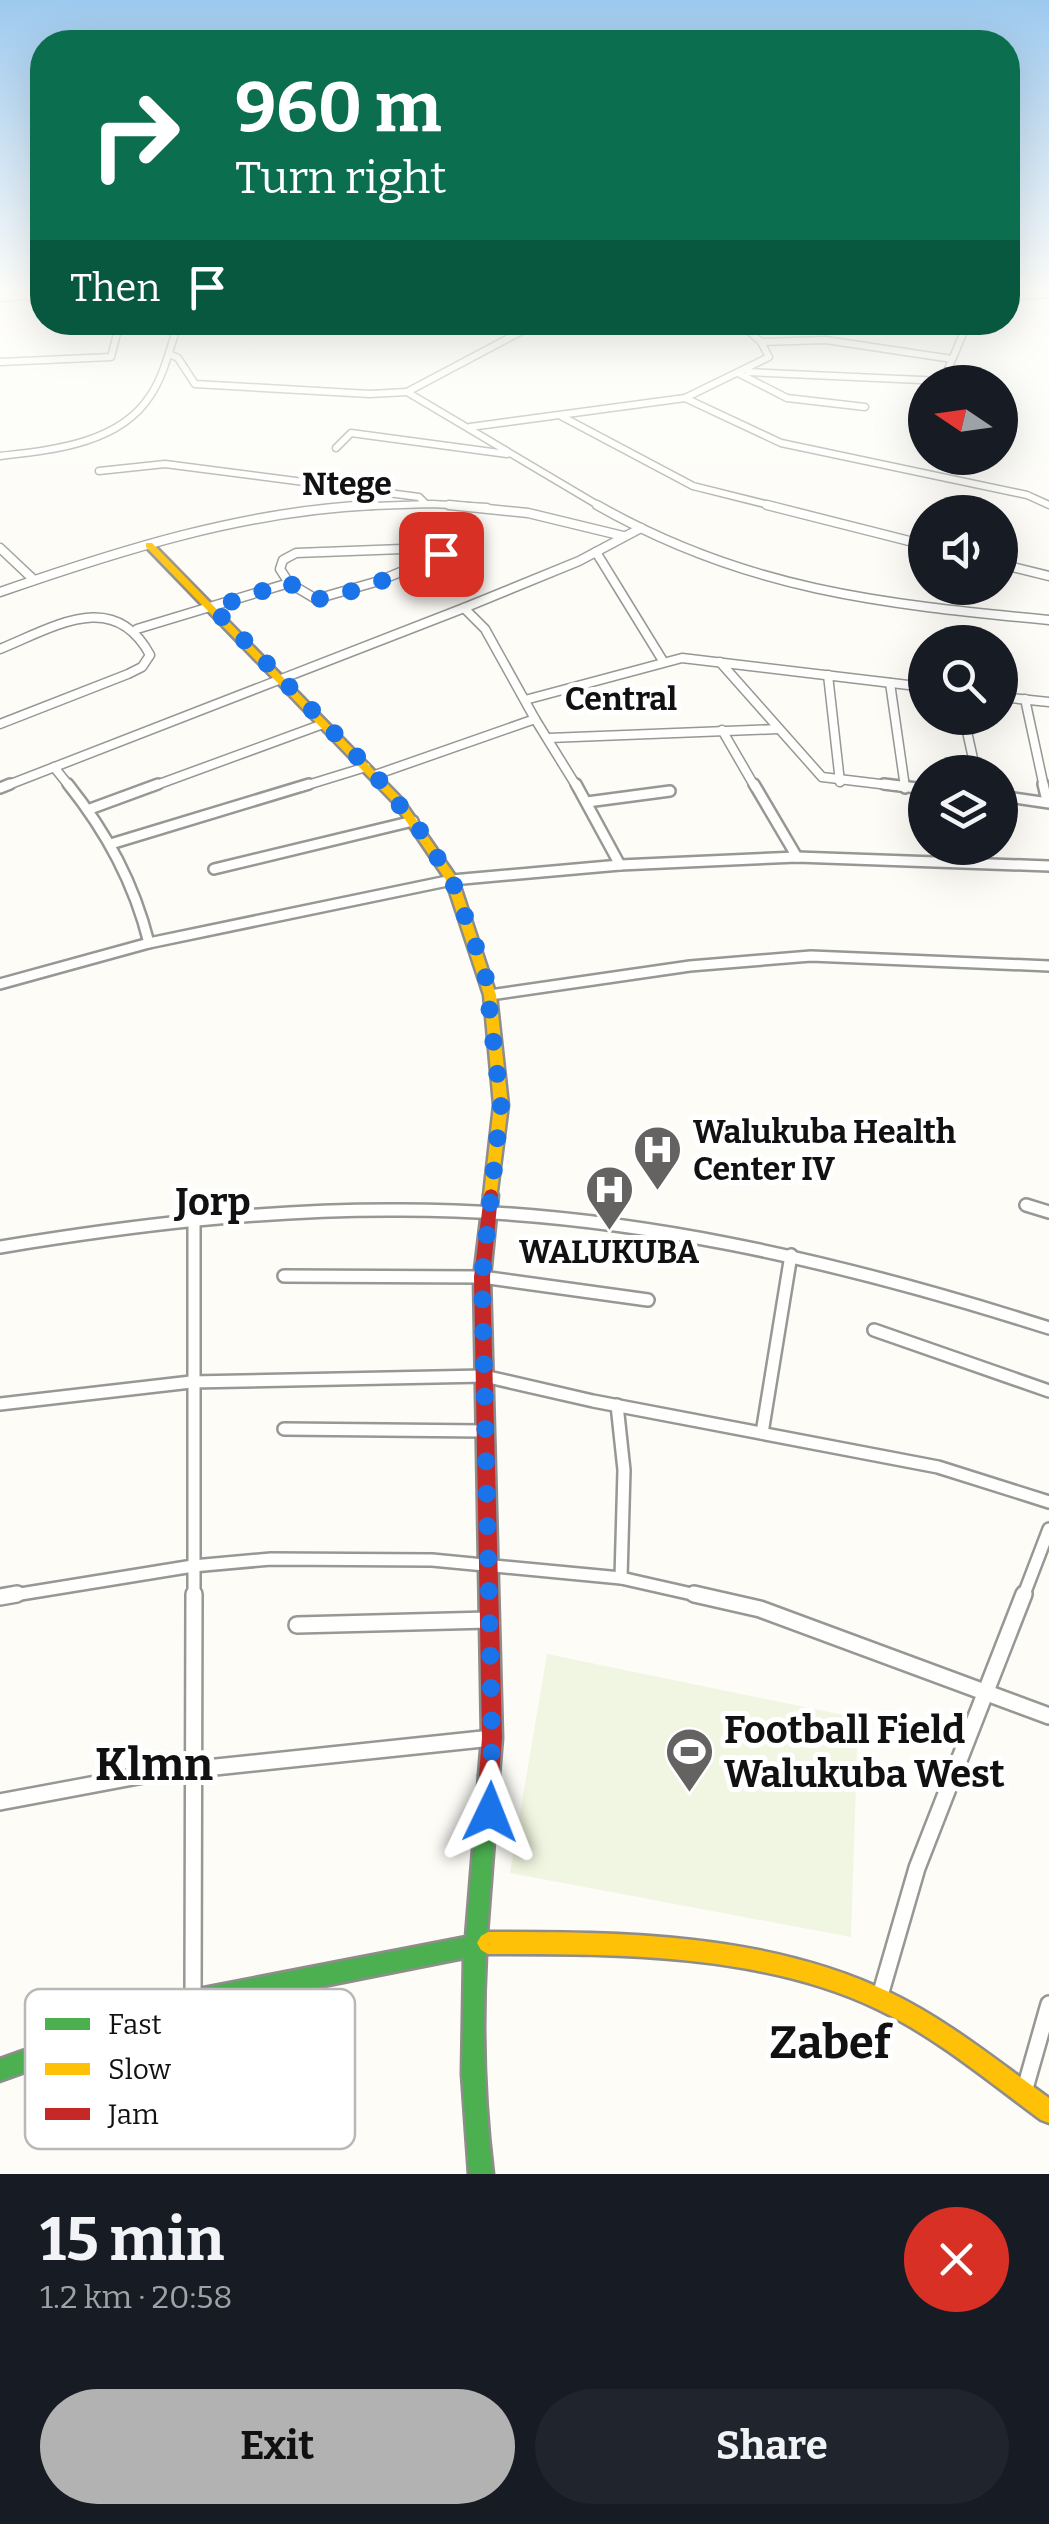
<!DOCTYPE html>
<meta charset="utf-8">
<style>
body{margin:0;font-family:Bitter,serif;background:#20242c;color:#f1f3f6;height:100vh;display:flex;flex-direction:column;font-size:38px;white-space:nowrap}
*{box-sizing:border-box;margin:0}
p{font-size:32px;color:#9ea1a6}
.icon{flex:none;width:55px;height:55px;fill:none;stroke:currentColor;stroke-width:2;stroke-linecap:round;stroke-linejoin:round}
.map{position:relative;height:2174px;overflow:hidden}
.details{display:flex;flex-direction:column;background:#171b24;flex:1}
.details>*{flex:none}
.guide{position:absolute;left:30px;top:30px;width:990px;height:305px;border-radius:40px;box-shadow:0 10px 40px #0002;background:#0b6e4f;color:#fff;overflow:hidden}
.needle{width:65px;rotate:283deg}
.tools{position:absolute;left:908px;top:365px;display:grid;gap:20px}
.tools a{display:grid;place-items:center;width:110px;height:110px;border-radius:50%;background:#171b24;box-shadow:0 10px 40px #0002;font-size:50px}
.pin{position:absolute;display:grid;place-items:center;width:85px;height:85px;color:#fff;margin:-42px;border-radius:20px;box-shadow:0 5px 15px #0006}
.me{position:absolute;width:110px;margin:-55px;rotate:2deg;stroke-linejoin:round;filter:drop-shadow(0 0 8px #0008)}
.turn{display:flex;align-items:center;gap:35px;height:210px;padding:0 40px;font-size:45px}
.turn .icon{width:130px;height:130px;stroke-width:2.5}
.turn b{display:block;font-size:70px;line-height:85px}
.then{display:flex;align-items:center;height:95px;padding:0 40px;background:#0003;gap:20px;font-size:38px}
.round{display:grid;place-items:center;flex:none;width:105px;height:105px;border-radius:52px;background:#20242c}
.overview{display:flex;align-items:center;justify-content:space-between;height:170px;padding:0 40px}
h1{font-size:60px;font-weight:700;line-height:75px}
.action{display:flex;gap:20px;margin-top:auto;padding:20px 40px}
.action a{flex:1;height:115px;border-radius:60px;background:#b2b2b3;color:#111;font-size:40px;font-weight:700;line-height:115px;text-align:center}
.action a+a{background:#20242c;color:#f1f3f6}
.map>svg:first-child{display:block}
.pitch{fill:#f0f6e1}
.lines{fill:none;stroke-linecap:round;stroke-linejoin:round}
.street-far4-casing{stroke:#979795;stroke-width:9}
.street-far3-casing{stroke:#979795;stroke-width:11}
.street-far2-casing{stroke:#979795;stroke-width:14}
.street-far1-casing{stroke:#979795;stroke-width:16}
.street-casing{stroke:#979795;stroke-width:20}
.fast-casing{stroke:#8e8d8b;stroke-width:5}
.slow-casing{stroke:#8e8d8b;stroke-width:5}
.jam-casing{stroke:#8e8d8b;stroke-width:5}
.street-far4{stroke:#fffffe;stroke-width:6}
.street-far3{stroke:#fffffe;stroke-width:8}
.street-far2{stroke:#fffffe;stroke-width:9}
.street-far1{stroke:#fffffe;stroke-width:11}
.street{stroke:#fffffe;stroke-width:15}
.fast{fill:#4caf50;fill-rule:evenodd}
.slow{fill:#ffc107;fill-rule:evenodd}
.jam{fill:#c62828;fill-rule:evenodd}
.route{stroke:#1a73e8;stroke-width:18;stroke-dasharray:0 32.4}
.labels{text-anchor:middle;dominant-baseline:central;stroke-width:10;stroke-linejoin:round;paint-order:stroke}
.far-quarter-label{font-size:32px;font-weight:bold;fill:#111;stroke:#fff}
.poi-label{font-size:32px;font-weight:bold;fill:#111;stroke:#fff;text-anchor:start}
.quarter-label{font-size:38px;font-weight:bold;fill:#111;stroke:#fff}
.near-poi-label{font-size:38px;font-weight:bold;fill:#111;stroke:#fff;text-anchor:start}
.near-quarter-label{font-size:45px;font-weight:bold;fill:#111;stroke:#fff}
.key{fill:#fff;stroke:#b8b8b8;stroke-width:2.5}
.key-label{font-size:28px;fill:#111}
</style>
<div class="map">
<svg width="1049" height="2174" viewBox="0 0 1049 2174">
<rect width="100%" height="100%" fill="#fdfcf7"/>
<!-- pitch -->
<polygon class="pitch" points="547,1654 858,1718 851,1937 510,1873"/>
<g class="lines">
<defs>
<g id="street-far4">
<polyline points="1008,297 1049,294"/>
<polyline points="0,298 42,295"/>
<polyline points="539,322 407,392 601,507"/>
<polyline points="483,325 487,322"/>
<polyline points="761,342 826,340 952,359"/>
<polyline points="169,354 178,358 195,384 370,394 407,392"/>
<polyline points="0,362 111,357 120,322"/>
<polyline points="748,372 943,381 968,322"/>
<polyline points="740,374 787,398 865,407"/>
<polyline points="685,398 781,443 1027,495 1049,505"/>
<polyline points="561,416 693,486 777,507"/>
<polyline points="470,427 685,398 769,357 761,342 739,322"/>
<polyline points="336,448 351,433 507,454"/>
<path d="M0,456C52,450 119,444 150,396C165,374 170,346 179,322"/>
<polyline points="99,471 165,464 419,497 426,504"/>
<polyline points="343,507 432,504 487,507"/>
</g>
<g id="street-far3">
<polyline points="449,505 528,513 623,536"/>
<path d="M597,505C746,590 882,604 1049,620"/>
<polyline points="767,505 925,545"/>
<polyline points="0,548 34,580"/>
<polygon points="429,548 441,555 379,581 316,599 289,583 280,569 283,560 296,553"/>
<polyline points="596,552 663,661"/>
<polyline points="1000,564 1049,576"/>
<path d="M0,592C121,550 244,511 373,505"/>
<polyline points="137,629 289,583"/>
<path d="M0,649C54,627 114,588 150,655L142,667L128,674L0,724"/>
<polyline points="720,662 822,777 905,787"/>
<polyline points="828,675 840,782"/>
<polyline points="890,683 905,787"/>
<polyline points="1000,697 1049,702"/>
<polyline points="1025,699 1044,787"/>
<polyline points="525,700 682,658 925,687"/>
<polyline points="964,718 976,772"/>
<polyline points="535,719 577,787"/>
<polyline points="722,730 755,787"/>
<polyline points="549,738 778,729"/>
<polyline points="54,767 70,787"/>
<polyline points="375,775 535,719 485,629 464,608"/>
<polyline points="3,787 464,608 579,561 641,528"/>
<polyline points="151,787 323,724"/>
<polyline points="301,787 366,767"/>
</g>
<g id="street-far2">
<path d="M68,784C107,833 134,883 149,943"/>
<polyline points="576,784 620,865"/>
<polyline points="754,784 797,857"/>
<polyline points="884,784 925,789"/>
<polyline points="904,784 905,788"/>
<polyline points="1043,784 1047,801"/>
<polyline points="0,788 10,784"/>
<polyline points="1000,796 1049,803"/>
<polyline points="587,802 670,791"/>
<polyline points="90,809 158,784"/>
<polyline points="114,843 309,784"/>
<polyline points="214,869 413,821"/>
<polyline points="0,984 149,943 452,880 620,865 797,857 1049,866"/>
<polyline points="490,995 690,966 811,956 1049,966"/>
</g>
<g id="street-far1">
<polyline points="1026,1205 1049,1212"/>
<path d="M0,1247C133,1225 266,1209 401,1210C622,1210 839,1261 1049,1328"/>
<polyline points="284,1276 482,1277 648,1300"/>
<polyline points="874,1330 1049,1391"/>
<polyline points="0,1404 191,1382 484,1376 593,1401 938,1467 1049,1502"/>
<polyline points="617,1405 624,1470 621,1578"/>
<polyline points="284,1429 483,1431"/>
<polyline points="762,1433 791,1255"/>
<polyline points="2,1597 193,1566 271,1559 432,1560 621,1578 705,1597"/>
<polyline points="194,1597 194,1219"/>
<polyline points="1023,1597 1049,1529"/>
</g>
<g id="street">
<polyline points="694,1594 760,1609 1049,1716"/>
<polyline points="0,1597 17,1594"/>
<polyline points="297,1625 488,1620"/>
<polyline points="0,1802 149,1774 492,1738"/>
<polyline points="879,1999 917,1868 1024,1594"/>
<polyline points="193,2000 194,1594"/>
<polyline points="1024,2092 1049,2004"/>
</g>
<path id="fast" d="M489,1765L496,1768L499,1775L487,1933L495,1936L499,1943L495,1950L486,1954C482,2028 484,2101 493,2174H469L462,2074L464,1958L193,2012L0,2081V2059L193,1990L466,1937L479,1775L482,1768Z"/>
<g id="slow">
<polygon points="146,543 152,543 402,799 458,880 496,995 508,1105 496,1199 491,1201 486,1199 484,1195 494,1105 484,995 446,880 394,803 146,547"/>
<path d="M488,1932C622,1932 767,1933 891,1993C949,2021 997,2061 1049,2098V2123L1041,2120C988,2081 937,2038 877,2009C760,1953 615,1954 488,1954L481,1950L477,1943L481,1936Z"/>
</g>
<polygon id="jam" points="491,1189 496,1191 498,1195 490,1277 502,1738 499,1775 496,1782 489,1785 482,1782 479,1775 482,1738 474,1277 484,1195 486,1191"/>
</defs>
<!-- street-far4 casing -->
<use href="#street-far4" class="street-far4-casing"/>
<!-- street-far3 casing -->
<use href="#street-far3" class="street-far3-casing"/>
<!-- street-far2 casing -->
<use href="#street-far2" class="street-far2-casing"/>
<!-- street-far1 casing -->
<use href="#street-far1" class="street-far1-casing"/>
<!-- street casing -->
<use href="#street" class="street-casing"/>
<!-- fast casing -->
<use href="#fast" class="fast-casing"/>
<!-- slow casing -->
<use href="#slow" class="slow-casing"/>
<!-- jam casing -->
<use href="#jam" class="jam-casing"/>
<!-- street-far4 -->
<use href="#street-far4" class="street-far4"/>
<!-- street-far3 -->
<use href="#street-far3" class="street-far3"/>
<!-- street-far2 -->
<use href="#street-far2" class="street-far2"/>
<!-- street-far1 -->
<use href="#street-far1" class="street-far1"/>
<!-- street -->
<use href="#street" class="street"/>
<!-- fast -->
<use href="#fast" class="fast"/>
<!-- slow -->
<use href="#slow" class="slow"/>
<!-- jam -->
<use href="#jam" class="jam"/>
</g>
<!-- sky -->
<linearGradient id="sky" x2="0" y2="1"><stop stop-color="#9dc9ee"/><stop offset="0.49" stop-color="#fefefb"/><stop offset="1" stop-color="#fefefb" stop-opacity="0"/></linearGradient>
<rect width="1049" height="591" fill="url(#sky)"/>
<g class="lines">
<!-- route -->
<path class="route" d="M441,554C424,567 335,600 315,599C305,599 296,588 289,582L213,608L375,775L419,829L452,880L485,972L501,1105L482,1277L492,1738L490,1812"/>
</g>
<!-- icons -->
<defs>
<symbol id="hospital-pin" viewBox="-11 -11 22 30"><path d="M0 17L-7.5 6A9.5 9.5 0 1 1 7.5 6Z" fill="#646362" stroke="#fff"/><path d="M-5-5h3v3.5h4V-5h3V5h-3V1.5h-4V5h-3Z" fill="#fff"/></symbol>
<symbol id="stadium-pin" viewBox="-11 -11 22 30"><path d="M0 17L-7.5 6A9.5 9.5 0 1 1 7.5 6Z" fill="#646362" stroke="#fff"/><path d="M0-5a6.5 5 0 1 0 0 10a6.5 5 0 1 0 0-10ZM-3.5-1.8h7v3.6h-7Z" fill="#fff"/></symbol>
</defs>
<g fill-rule="evenodd">
<use href="#hospital-pin" x="630" y="1122" width="55" height="75"/>
<use href="#hospital-pin" x="582" y="1162" width="55" height="75"/>
<use href="#stadium-pin" x="662" y="1724" width="55" height="75"/>
</g>
<g class="labels">
<!-- far-quarter labels -->
<g class="far-quarter-label">
<text x="347" y="484">Ntege</text>
<text x="621" y="699">Central</text>
</g>
<!-- poi labels -->
<g class="poi-label">
<text x="693" y="1132">Walukuba Health<tspan x="693" dy="37">Center IV</tspan></text>
<text x="609" y="1252" text-anchor="middle">WALUKUBA</text>
</g>
<!-- quarter labels -->
<g class="quarter-label">
<text x="213" y="1202">Jorp</text>
</g>
<!-- near-poi labels -->
<g class="near-poi-label">
<text x="724" y="1730">Football Field<tspan x="724" dy="44">Walukuba West</tspan></text>
</g>
<!-- near-quarter labels -->
<g class="near-quarter-label">
<text x="154" y="1765">Klmn</text>
<text x="830" y="2043">Zabef</text>
</g>
</g>
<!-- legend -->
<rect x="25" y="1989" width="330" height="160" rx="15" class="key"/>
<rect x="45" y="2018" width="45" height="12" fill="#4caf50"/>
<rect x="45" y="2063" width="45" height="12" fill="#ffc107"/>
<rect x="45" y="2108" width="45" height="12" fill="#c62828"/>
<g class="key-label">
<text x="108" y="2034">Fast</text>
<text x="108" y="2079">Slow</text>
<text x="108" y="2124">Jam</text>
</g>
</svg>
<div class="tools">
<a><svg class="needle" viewBox="-14 -14 28 28"><path d="M0-13l5 13h-10z" fill="#e53935"/><path d="M0 13l5-13h-10z" fill="#9ea1a6"/></svg></a>
<a><svg class="icon" aria-label="sound" viewBox="0 0 24 24"><path d="M4 9h4l5-4v14l-5-4H4zM17 9q2 3 0 6"/></svg></a>
<a><svg class="icon" aria-label="search" viewBox="0 0 24 24"><circle cx="10" cy="10" r="6"/><path d="M15 15l6 6"/></svg></a>
<a><svg class="icon" aria-label="layers" viewBox="0 0 24 24"><path d="M12 4l9 5-9 5-9-5zM3 14l9 5 9-5"/></svg></a>
</div>
<div class="pin" style="left:441px;top:554px;background:#d93025"><svg class="icon" aria-label="arrive" viewBox="0 0 24 24"><path d="M6 21V4h12l-3 4 3 4H6"/></svg></div>
<svg class="me" style="left:490px;top:1812px" viewBox="-20 -20 40 40"><path d="M0-17L14 15 0 8-14 15z" fill="#1a73e8" stroke="#fff" stroke-width="4"/></svg>
<div class="guide">
<div class="turn"><svg class="icon" aria-label="right" viewBox="0 0 24 24"><path d="M7 20v-9h11M14 6l5 5-5 5"/></svg><div><b>960 m</b>Turn right</div></div>
<div class="then">Then<svg class="icon" aria-label="arrive" viewBox="0 0 24 24"><path d="M6 21V4h12l-3 4 3 4H6"/></svg></div>
</div>
</div>
<section class="details">
<div class="overview"><div><h1>15 min</h1><p>1.2 km · 20:58</p></div><a class="round" style="background:#d93025;color:#fff"><svg class="icon" aria-label="close" viewBox="0 0 24 24"><path d="M6 6l12 12M18 6L6 18"/></svg></a></div>
<div class="action"><a>Exit</a><a>Share</a></div>
</section>
